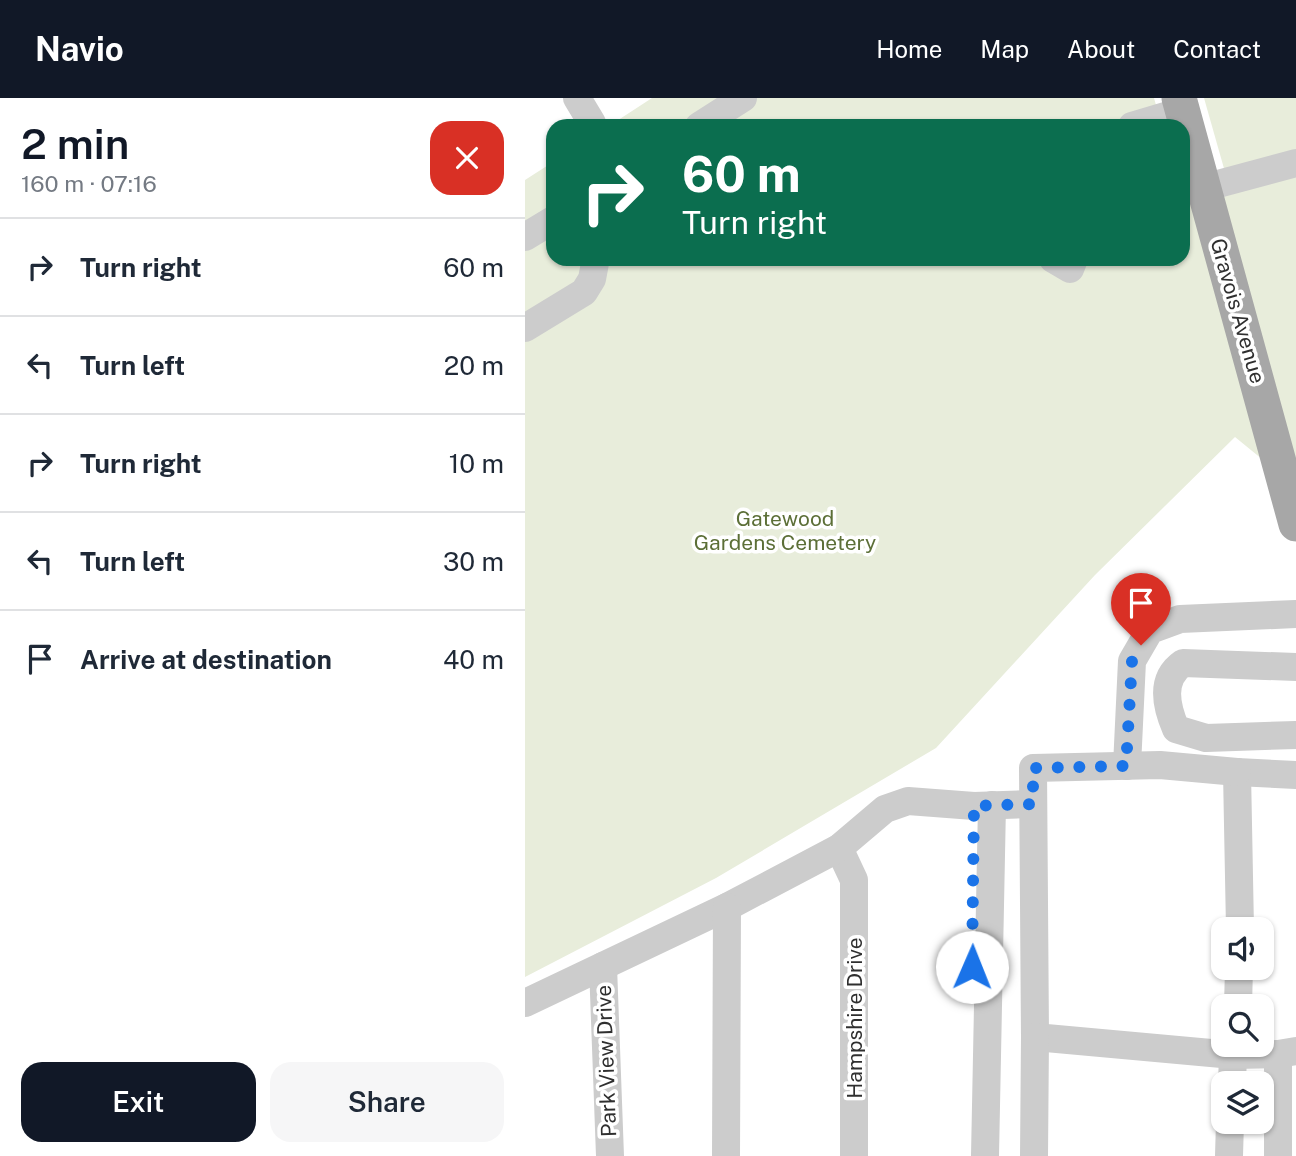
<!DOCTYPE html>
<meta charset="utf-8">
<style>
body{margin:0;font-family:"Public Sans",sans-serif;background:#f6f6f7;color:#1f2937;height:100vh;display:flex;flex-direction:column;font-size:26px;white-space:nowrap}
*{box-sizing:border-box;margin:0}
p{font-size:23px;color:#747a83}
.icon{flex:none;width:38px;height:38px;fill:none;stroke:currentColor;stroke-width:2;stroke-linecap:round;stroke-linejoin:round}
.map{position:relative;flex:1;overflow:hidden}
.side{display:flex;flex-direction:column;background:#fff;width:525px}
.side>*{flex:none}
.guide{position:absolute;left:21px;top:21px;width:644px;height:147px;border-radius:21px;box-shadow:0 2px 5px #0004;background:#0b6e4f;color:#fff;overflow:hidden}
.controls{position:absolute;left:686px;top:819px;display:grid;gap:14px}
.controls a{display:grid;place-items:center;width:63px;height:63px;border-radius:14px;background:#fff;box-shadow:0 2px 5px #0004;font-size:35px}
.pin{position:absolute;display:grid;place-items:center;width:60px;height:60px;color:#fff;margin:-72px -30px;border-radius:50% 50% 50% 0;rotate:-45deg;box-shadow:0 0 7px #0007}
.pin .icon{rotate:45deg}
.me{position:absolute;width:77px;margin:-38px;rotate:1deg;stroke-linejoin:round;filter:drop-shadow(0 0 5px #0008)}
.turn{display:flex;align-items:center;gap:24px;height:147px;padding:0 21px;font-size:32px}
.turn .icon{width:91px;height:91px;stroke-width:2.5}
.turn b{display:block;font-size:49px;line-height:60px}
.round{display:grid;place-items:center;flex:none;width:74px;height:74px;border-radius:21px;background:#f6f6f7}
.head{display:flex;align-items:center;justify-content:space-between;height:119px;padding:0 21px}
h1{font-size:42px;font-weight:600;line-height:52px;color:#111827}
.action{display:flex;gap:14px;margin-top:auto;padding:14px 21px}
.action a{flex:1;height:80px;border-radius:21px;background:#111827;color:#fff;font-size:28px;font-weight:600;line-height:80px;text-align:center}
.action a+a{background:#f6f6f7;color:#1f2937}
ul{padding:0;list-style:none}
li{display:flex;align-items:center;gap:21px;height:98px;padding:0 21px;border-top:2px solid #e0e1e3}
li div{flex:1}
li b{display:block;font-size:26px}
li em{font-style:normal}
header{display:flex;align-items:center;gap:42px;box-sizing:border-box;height:98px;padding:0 35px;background:#111827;color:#fff}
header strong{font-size:33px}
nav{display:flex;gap:38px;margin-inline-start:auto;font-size:24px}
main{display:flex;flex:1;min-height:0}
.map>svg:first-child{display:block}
.green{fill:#e8eddb}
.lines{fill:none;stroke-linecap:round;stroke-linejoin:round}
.minor{stroke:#ccc;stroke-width:28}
.major{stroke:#a7a7a7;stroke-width:35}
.route{stroke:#1a73e8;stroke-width:12;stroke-dasharray:0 21.6}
.labels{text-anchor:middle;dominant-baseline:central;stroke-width:7;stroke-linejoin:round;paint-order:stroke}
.street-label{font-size:21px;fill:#2f2f2f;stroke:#fff}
.park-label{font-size:21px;fill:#5c6f37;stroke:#fff}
</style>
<header>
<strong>Navio</strong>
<nav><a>Home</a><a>Map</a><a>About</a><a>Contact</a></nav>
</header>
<main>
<section class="side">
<div class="head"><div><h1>2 min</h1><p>160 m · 07:16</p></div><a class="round" style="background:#d93025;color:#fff"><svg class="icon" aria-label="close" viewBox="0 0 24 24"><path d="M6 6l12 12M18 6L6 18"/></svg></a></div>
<ul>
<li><svg class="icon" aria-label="right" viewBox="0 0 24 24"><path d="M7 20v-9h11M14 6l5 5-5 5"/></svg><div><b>Turn right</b></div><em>60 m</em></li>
<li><svg class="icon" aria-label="left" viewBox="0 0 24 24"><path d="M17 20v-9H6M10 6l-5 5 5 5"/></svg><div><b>Turn left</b></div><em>20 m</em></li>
<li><svg class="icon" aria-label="right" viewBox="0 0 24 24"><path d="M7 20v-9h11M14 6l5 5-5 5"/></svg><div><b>Turn right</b></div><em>10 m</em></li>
<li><svg class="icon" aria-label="left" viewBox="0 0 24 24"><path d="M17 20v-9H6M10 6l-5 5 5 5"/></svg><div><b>Turn left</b></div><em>30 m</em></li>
<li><svg class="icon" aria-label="arrive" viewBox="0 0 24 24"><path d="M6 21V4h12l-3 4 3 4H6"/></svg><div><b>Arrive at destination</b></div><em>40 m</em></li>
</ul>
<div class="action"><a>Exit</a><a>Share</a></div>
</section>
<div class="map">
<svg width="771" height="1058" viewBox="0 0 771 1058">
<rect width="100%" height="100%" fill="#fff"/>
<!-- green -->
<g class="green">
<polygon points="127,0 629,0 637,28 84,28"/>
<polygon points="679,0 771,0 771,54 700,74"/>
<polygon points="28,64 28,161 658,161 658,99 659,101 771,69 771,389 710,339 570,477 411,650 191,780 0,879 0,82"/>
</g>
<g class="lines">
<!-- minor -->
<g class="minor">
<polyline points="52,0 67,25"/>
<polyline points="174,28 218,0"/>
<polyline points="607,28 657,13"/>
<polyline points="678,90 771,65"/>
<polyline points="0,139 28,122"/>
<polyline points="528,161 545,171 549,161"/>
<polyline points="0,230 59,194 67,181 70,165 67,161"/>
<path d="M771,569L658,565C635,581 641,608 651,631L681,640L771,637"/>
<polyline points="602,668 607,563 625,532 655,521 771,516"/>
<polyline points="314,750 329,782 329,1058"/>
<polyline points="715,831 712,674 771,677"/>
<polyline points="78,868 85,1058"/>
<polyline points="0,905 202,809 314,750 360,711 383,703 449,708 508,706"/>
<polyline points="713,908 714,870"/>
<polyline points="709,947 708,957 510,939 508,670 635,667 712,674"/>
<polyline points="707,985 708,957 753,956"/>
<polyline points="201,1058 202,809"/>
<polyline points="460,1058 467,707"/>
<polyline points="509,1058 510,939"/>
<polyline points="704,1058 705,1024"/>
<polyline points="753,1058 753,956 771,953"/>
</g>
<!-- major -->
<polyline class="major" points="654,0 771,426"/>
</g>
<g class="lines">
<!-- route -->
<polyline class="route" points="447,869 449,708 508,706 508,670 601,668 607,563 616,547"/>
</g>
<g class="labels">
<!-- street labels -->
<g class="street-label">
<text transform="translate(713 213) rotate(74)">Gravois Avenue</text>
<text transform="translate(329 920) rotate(-90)">Hampshire Drive</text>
<text transform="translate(81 963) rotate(-92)">Park View Drive</text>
</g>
<!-- park labels -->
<g class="park-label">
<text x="260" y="420">Gatewood<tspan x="260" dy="24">Gardens Cemetery</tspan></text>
</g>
</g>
</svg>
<div class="controls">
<a><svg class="icon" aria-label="sound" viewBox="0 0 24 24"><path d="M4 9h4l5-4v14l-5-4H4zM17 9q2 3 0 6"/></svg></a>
<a><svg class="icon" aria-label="search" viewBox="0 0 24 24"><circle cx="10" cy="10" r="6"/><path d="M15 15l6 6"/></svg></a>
<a><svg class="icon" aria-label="layers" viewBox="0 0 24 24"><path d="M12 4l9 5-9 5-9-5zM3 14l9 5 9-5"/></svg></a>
</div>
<div class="pin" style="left:616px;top:547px;background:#d93025"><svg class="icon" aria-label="arrive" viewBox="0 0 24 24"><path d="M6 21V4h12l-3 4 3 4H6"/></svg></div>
<svg class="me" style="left:447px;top:869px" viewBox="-20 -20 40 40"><circle r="19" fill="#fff"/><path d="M0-13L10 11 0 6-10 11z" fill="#1a73e8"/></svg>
<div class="guide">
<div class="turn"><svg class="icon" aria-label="right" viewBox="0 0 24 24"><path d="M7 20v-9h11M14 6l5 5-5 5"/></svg><div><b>60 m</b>Turn right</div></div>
</div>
</div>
</main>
